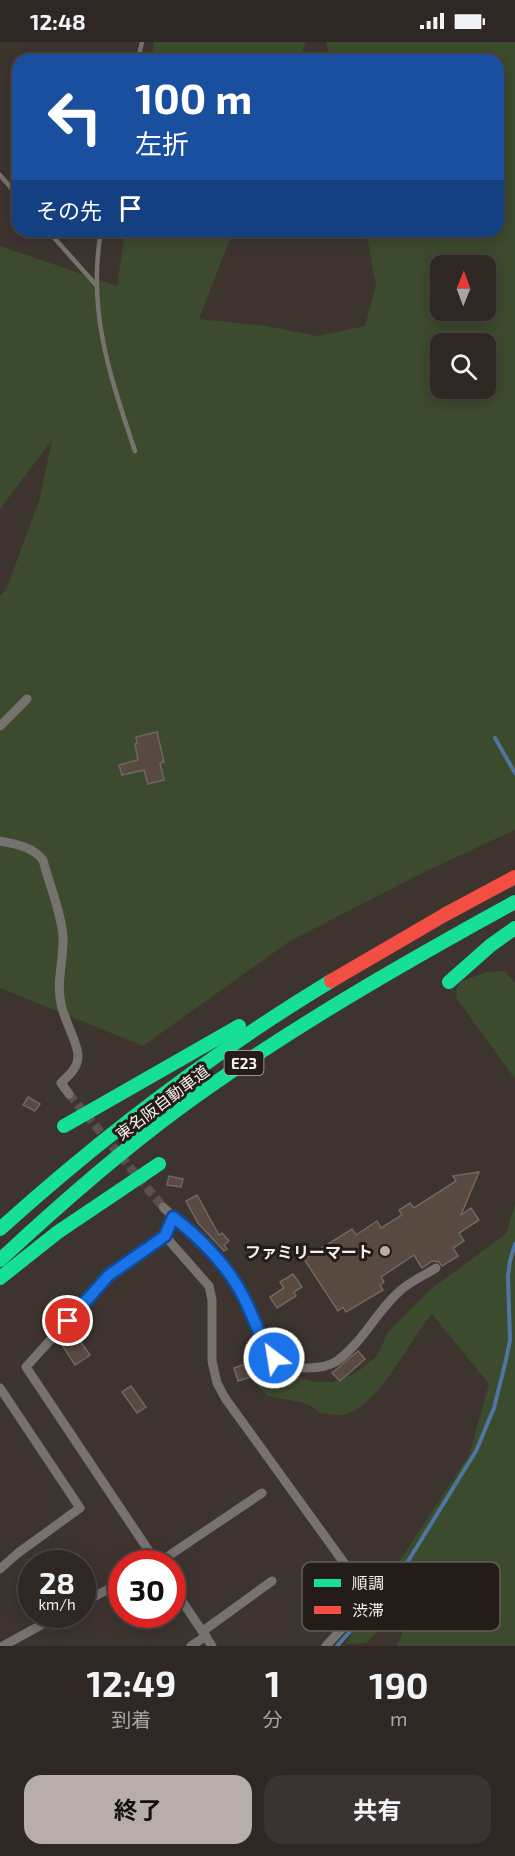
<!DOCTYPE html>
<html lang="ja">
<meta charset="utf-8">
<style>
body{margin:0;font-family:"Exo 2","Noto Sans JP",sans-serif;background:#3a3331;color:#f1f3f6;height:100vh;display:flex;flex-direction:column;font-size:22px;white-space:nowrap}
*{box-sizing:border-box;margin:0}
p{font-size:20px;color:#a7a5a6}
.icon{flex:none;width:33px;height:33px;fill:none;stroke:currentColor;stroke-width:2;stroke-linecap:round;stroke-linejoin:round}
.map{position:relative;height:1604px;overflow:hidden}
.panel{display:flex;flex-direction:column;background:#2e2724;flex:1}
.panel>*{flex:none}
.top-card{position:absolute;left:12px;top:12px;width:492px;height:183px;border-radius:18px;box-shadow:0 3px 15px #0003,0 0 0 2px #494441;background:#1a4fa0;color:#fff;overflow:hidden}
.needle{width:39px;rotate:1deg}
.tools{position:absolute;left:430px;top:213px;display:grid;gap:12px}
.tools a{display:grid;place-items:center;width:66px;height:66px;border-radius:12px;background:#2e2724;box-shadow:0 3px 15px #0003,0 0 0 2px #494441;font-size:30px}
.speed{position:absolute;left:18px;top:1508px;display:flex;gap:12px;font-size:30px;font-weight:700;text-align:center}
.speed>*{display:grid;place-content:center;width:78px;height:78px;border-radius:50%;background:#2e2724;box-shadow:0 3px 15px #0003,0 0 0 2px #494441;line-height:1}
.speed small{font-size:15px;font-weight:400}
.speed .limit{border:9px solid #d22;background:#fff;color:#111}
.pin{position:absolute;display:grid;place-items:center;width:51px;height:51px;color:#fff;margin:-26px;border:3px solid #fff;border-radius:50%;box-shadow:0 2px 6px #0007}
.me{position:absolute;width:66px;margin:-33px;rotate:329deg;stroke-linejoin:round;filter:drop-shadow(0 0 4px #0008)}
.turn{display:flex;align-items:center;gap:21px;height:126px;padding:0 24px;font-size:27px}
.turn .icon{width:78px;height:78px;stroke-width:2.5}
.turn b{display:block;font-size:42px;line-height:51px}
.then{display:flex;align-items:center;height:57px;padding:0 24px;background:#0003;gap:12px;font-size:22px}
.eta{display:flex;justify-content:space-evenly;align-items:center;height:102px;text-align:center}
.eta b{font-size:36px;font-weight:700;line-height:42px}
.action{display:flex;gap:12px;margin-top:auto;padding:12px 24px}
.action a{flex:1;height:69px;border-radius:18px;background:#b8aea9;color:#111;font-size:24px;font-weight:700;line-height:69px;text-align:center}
.action a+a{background:#3a3331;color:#f1f3f6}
.status{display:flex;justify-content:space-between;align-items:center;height:42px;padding:0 30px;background:#2e2724;direction:ltr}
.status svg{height:16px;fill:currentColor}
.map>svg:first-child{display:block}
.green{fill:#3c4a2d;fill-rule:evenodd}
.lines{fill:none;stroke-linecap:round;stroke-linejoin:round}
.stream{stroke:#4e76a0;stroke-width:4}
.building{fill:#584941;stroke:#6f6763;stroke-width:1.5}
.street-tunnel{stroke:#59504c;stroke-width:9;stroke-dasharray:9 4.5;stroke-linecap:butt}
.lane{stroke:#767270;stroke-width:4.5}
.street{stroke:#767270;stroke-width:9}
.fast{stroke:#16e098;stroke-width:14}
.jam{stroke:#f24e42;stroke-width:14}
.route-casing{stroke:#114b97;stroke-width:15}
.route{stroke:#1a73e8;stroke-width:10}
.poi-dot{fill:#b8aea9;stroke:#231c18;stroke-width:2}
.labels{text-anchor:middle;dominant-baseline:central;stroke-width:6;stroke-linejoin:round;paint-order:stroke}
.shield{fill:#231c18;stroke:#bab0ab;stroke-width:1.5}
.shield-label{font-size:15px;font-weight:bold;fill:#faefea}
.street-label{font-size:16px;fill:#faefea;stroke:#231c18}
.poi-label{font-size:16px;font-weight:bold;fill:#faefea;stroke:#231c18;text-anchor:end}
.key{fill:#231c18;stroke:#645b57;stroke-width:1.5}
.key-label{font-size:16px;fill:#faefea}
</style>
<div class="status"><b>12:48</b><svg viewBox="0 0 49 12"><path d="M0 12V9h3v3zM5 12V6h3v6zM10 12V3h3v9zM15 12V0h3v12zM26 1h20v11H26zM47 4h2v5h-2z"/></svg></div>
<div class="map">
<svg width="515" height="1604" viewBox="0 0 515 1604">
<rect width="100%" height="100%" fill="#3d3430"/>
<!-- green -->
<g class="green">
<polygon points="154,0 306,0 299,18 151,18"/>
<path d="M326,0H515V788L426,829L290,899L143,1004L0,946V554L6,548L39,459L52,398L0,467V204L117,244L125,189H233L199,277L266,284L317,294L365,284L376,244L366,189H498V18H330ZM441,224H486V268H441ZM441,302H486V346H441Z"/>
<polygon points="504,929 515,941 515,1037 457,957 456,948 460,940 486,930"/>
<path d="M515,1162V1604H397L412,1567L403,1565L366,1601L345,1602L469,1413L489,1342L432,1272C409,1298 382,1360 347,1372C339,1374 327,1372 319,1371L313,1365L304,1361L268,1354L254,1340L274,1326L313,1340H332L356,1331L377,1314L388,1290L432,1246L506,1192Z"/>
</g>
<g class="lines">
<!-- stream -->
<g class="stream">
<polyline points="495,696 515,731"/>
<polyline points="337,1604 397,1537 476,1409 494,1366 506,1318 510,1298 508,1234 510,1219 515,1202"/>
</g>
</g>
<!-- building -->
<g class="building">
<polygon points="157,690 164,720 160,721 164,738 148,742 144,728 122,733 119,723 138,718 135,702 137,701 136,695"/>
<polygon points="28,1055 40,1062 35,1069 23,1063"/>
<polygon points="479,1130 461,1173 471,1166 479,1178 459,1191 464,1199 453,1206 458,1214 442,1224 439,1220 432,1219 422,1226 414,1213 381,1235 384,1240 380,1243 383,1248 346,1270 343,1265 338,1269 304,1217 352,1187 356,1193 377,1179 381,1186 402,1173 399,1168 410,1161 414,1166 456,1139 453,1134"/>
<polygon points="169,1134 183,1137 181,1145 167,1143"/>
<polygon points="197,1153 219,1193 222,1191 229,1199 224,1203 227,1207 224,1209 198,1181 186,1159"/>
<polygon points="293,1232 302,1245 294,1250 296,1254 277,1266 270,1255 284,1246 280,1240"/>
<polygon points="73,1289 90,1313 75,1323 60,1300 63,1294"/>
<polygon points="358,1309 365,1317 340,1339 332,1331"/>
<polygon points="262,1316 266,1330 238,1339 234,1326"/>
<polygon points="131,1344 146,1365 137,1371 122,1350"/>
</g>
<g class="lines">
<!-- street-tunnel -->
<polyline class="street-tunnel" points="69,1052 163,1165"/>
<!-- lane -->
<g class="lane">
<polyline points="138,18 142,0"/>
<polyline points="0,133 18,154"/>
<polyline points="48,189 97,244"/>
<path d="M101,189C87,269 110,334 135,409"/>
</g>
<!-- street -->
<g class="street">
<polyline points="0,684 27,657"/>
<path d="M0,799C16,802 33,805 43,818C49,842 61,869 63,894C64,917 56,939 61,962C64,978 78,1001 78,1014C78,1026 69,1033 61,1041L69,1052"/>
<path d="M163,1165C187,1188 213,1209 233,1237C256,1270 257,1326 306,1326C317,1326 328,1325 337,1319C365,1298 377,1268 401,1248C411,1239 425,1233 436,1226"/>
<polyline points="165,1194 209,1244 212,1258 212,1319 217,1341 225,1356 368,1554 360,1567 326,1604"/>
<polyline points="0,1346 80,1466 18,1511 0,1527"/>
<polyline points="157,1521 26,1325 109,1233 165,1194 173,1175"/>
<polyline points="158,1521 262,1451"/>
<polyline points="172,1544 212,1604"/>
<polyline points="82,1561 122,1540"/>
<polyline points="203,1589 272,1539"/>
<polyline points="3,1604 61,1572"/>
<polyline points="191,1604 206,1594"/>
</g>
<!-- fast -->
<g class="fast">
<polyline points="449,940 491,903 515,886"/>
<polyline points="64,1084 239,984"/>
<path d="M0,1187C103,1094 212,1011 331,939"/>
<path d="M0,1218C58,1164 117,1112 181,1065C287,988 400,923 515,860"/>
<polyline points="0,1236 58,1190 159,1122"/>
</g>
<!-- jam -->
<polyline class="jam" points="331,939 446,872 515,835"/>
</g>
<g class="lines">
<defs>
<path id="route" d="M68,1279L109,1233L165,1194L173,1175C199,1195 228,1224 243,1254C254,1275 260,1298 274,1316"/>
</defs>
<!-- route casing -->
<use href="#route" class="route-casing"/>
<!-- route -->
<use href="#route" class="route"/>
</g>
<!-- markers -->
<circle class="poi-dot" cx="385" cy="1209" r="6"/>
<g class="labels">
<!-- shield labels -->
<rect class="shield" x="224.5" y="1009" width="39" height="24" rx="4.5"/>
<g class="shield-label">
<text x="244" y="1021">E23</text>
</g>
<!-- street labels -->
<g class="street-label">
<text transform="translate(162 1060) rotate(-37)">東名阪自動車道</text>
</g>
<!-- poi labels -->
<g class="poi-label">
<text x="373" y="1209">ファミリーマート</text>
</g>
</g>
<!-- legend -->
<rect x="302" y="1520" width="198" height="69" rx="9" class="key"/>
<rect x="314" y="1537" width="27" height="8" fill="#16e098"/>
<rect x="314" y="1564" width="27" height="8" fill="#f24e42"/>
<g class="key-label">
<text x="352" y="1547">順調</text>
<text x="352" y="1574">渋滞</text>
</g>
</svg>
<div class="tools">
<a><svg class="needle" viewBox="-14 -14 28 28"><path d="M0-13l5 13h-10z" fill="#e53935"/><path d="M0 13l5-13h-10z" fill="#a7a5a6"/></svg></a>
<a><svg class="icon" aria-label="search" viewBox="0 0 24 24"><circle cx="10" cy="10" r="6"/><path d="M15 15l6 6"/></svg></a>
</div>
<div class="speed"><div>28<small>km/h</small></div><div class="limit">30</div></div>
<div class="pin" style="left:68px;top:1279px;background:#d93025"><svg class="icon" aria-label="arrive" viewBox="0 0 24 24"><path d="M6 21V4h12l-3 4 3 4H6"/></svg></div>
<svg class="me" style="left:274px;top:1316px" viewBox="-20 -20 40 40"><circle r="17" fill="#1a73e8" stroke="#fff" stroke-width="3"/><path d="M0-11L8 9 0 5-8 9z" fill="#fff"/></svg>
<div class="top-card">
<div class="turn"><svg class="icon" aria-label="left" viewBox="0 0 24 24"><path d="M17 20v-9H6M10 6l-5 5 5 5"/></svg><div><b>100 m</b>左折</div></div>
<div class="then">その先<svg class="icon" aria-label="arrive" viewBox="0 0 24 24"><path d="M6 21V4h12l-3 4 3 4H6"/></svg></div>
</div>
</div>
<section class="panel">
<div class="eta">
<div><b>12:49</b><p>到着</p></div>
<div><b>1</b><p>分</p></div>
<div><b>190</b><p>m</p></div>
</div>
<div class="action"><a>終了</a><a>共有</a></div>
</section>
